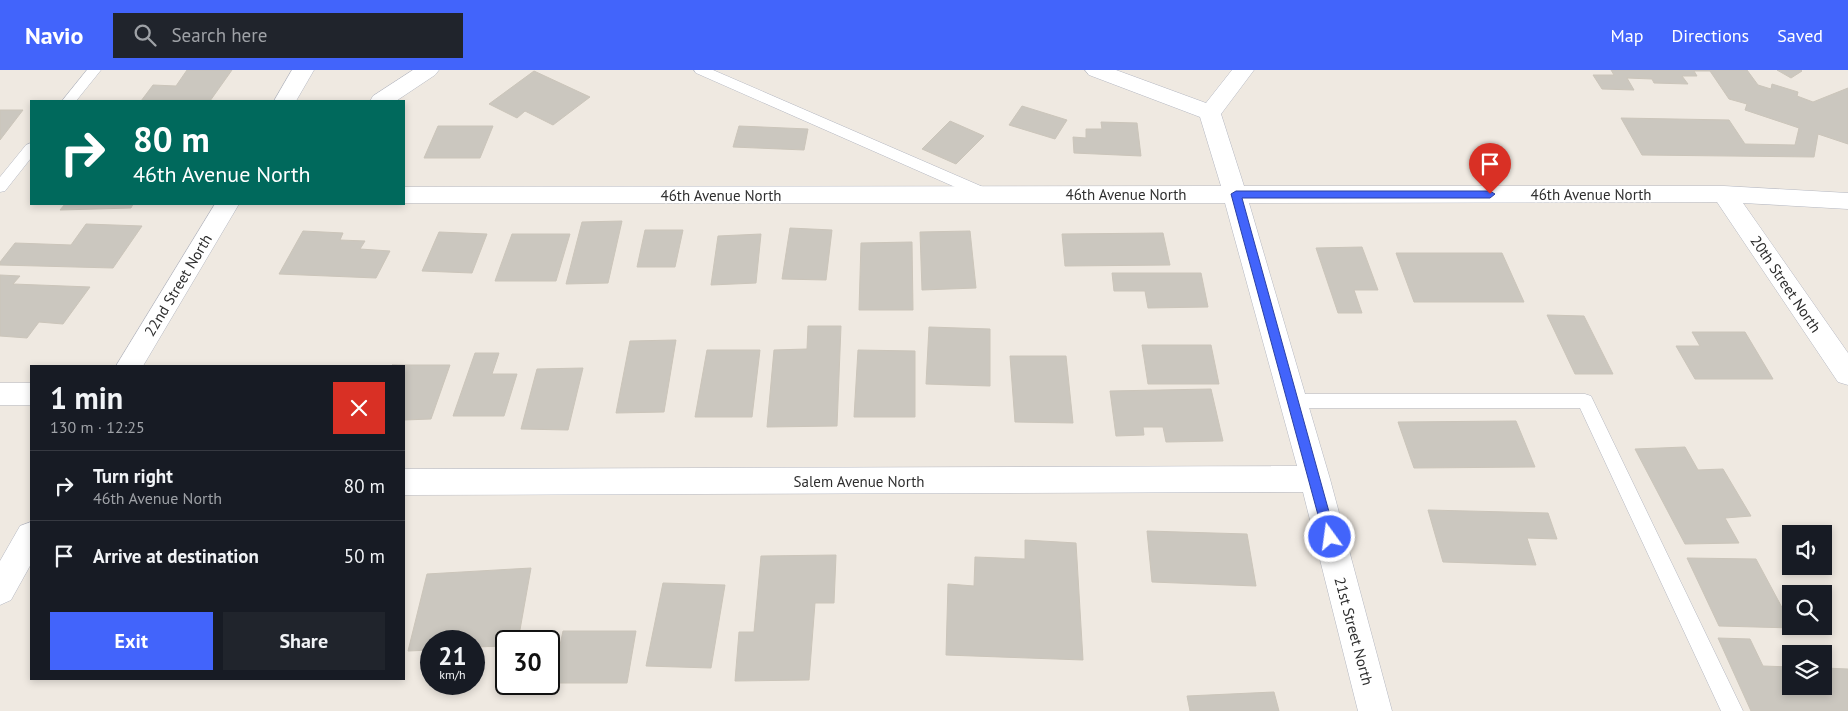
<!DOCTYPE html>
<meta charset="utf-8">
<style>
body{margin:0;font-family:"PT Sans",sans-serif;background:#20242c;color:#f1f3f6;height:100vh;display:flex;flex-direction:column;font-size:19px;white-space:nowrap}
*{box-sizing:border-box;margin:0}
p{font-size:16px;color:#9ea1a6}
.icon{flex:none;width:28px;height:28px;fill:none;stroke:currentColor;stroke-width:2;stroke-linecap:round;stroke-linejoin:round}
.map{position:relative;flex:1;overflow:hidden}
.side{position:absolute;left:30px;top:295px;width:375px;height:315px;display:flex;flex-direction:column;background:#171b24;border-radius:0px;box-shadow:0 2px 8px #0003}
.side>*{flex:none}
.guide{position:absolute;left:30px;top:30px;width:375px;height:105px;border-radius:0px;box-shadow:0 2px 8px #0003;background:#00695c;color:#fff;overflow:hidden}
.fabs{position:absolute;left:1782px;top:455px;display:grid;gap:10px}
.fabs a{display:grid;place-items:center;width:50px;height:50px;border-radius:0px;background:#171b24;box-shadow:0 2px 8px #0003;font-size:25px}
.speed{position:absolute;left:420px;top:560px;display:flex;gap:10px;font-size:25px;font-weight:700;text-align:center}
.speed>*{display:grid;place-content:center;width:65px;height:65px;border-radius:50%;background:#171b24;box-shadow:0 2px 8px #0003;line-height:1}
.speed small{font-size:12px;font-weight:400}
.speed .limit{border:2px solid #111;border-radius:8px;background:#fff;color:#111}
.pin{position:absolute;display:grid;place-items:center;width:42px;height:42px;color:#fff;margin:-51px -21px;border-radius:50% 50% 50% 0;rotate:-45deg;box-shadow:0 0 5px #0007}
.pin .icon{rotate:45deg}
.me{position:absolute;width:55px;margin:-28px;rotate:346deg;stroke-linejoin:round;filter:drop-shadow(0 0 4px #0008)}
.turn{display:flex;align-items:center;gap:18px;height:105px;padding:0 20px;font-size:22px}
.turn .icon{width:65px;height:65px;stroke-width:2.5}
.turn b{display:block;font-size:35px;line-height:42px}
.round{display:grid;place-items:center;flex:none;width:52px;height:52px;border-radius:0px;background:#20242c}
.headline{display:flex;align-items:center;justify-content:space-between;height:85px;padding:0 20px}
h1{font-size:30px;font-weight:800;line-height:38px}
.cta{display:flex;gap:10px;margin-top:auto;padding:10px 20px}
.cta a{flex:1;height:58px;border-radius:0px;background:#4264fb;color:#fff;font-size:20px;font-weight:800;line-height:58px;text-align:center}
.cta a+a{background:#20242c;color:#f1f3f6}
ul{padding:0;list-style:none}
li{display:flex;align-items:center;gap:15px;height:70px;padding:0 20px;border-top:1px solid #363941}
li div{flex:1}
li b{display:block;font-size:19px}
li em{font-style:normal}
header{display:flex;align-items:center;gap:30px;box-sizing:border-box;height:70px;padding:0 25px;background:#4264fb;color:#fff}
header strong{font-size:24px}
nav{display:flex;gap:28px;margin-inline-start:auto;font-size:18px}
.search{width:350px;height:45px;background:#20242c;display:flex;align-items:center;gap:12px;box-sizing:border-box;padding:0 18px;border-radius:0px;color:#9ea1a6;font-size:19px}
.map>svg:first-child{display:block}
.building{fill:#cbc7bf;stroke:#cbc5ba}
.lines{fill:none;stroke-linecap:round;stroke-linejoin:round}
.service-casing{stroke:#b4b7c1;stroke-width:1}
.minor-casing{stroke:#b4b7c1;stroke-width:1}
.service{fill:#fff;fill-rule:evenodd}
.minor{fill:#fff;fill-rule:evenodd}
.route{fill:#4264fb;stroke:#2b41a3}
.labels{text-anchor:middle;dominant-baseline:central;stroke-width:4.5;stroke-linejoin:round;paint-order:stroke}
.street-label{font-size:15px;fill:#2e2e2e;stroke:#fff}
</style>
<header>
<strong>Navio</strong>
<div class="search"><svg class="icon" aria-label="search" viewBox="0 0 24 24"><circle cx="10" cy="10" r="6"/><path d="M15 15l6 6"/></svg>Search here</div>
<nav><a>Map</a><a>Directions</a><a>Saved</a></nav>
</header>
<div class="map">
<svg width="1848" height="641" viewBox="0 0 1848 641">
<rect width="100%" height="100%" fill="#efe9e1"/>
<!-- building -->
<g class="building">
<polygon points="187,0 232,0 210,31 141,31 153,15 176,16"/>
<polygon points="1611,0 1747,0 1758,15 1771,19 1772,14 1798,22 1797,26 1813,32 1848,18 1848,74 1818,64 1814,87 1642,85 1621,48 1729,50 1745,74 1795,75 1799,58 1745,40 1747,34 1729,29 1710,1 1694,1 1697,6 1682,6 1688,14 1654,13 1652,9 1627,8 1634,20 1602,19 1593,5 1614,5"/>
<polygon points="1777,0 1801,0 1802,1 1791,8"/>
<polygon points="534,1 590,27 553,55 525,41 517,48 489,34"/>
<polygon points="1022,36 1067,50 1055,69 1009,55"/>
<polygon points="0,40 23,40 0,70"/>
<polygon points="950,51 984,66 956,94 922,79"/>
<polygon points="1101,52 1137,53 1141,86 1074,83 1073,67 1086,68 1086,59 1102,59"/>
<polygon points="438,56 493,56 480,88 424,88"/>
<polygon points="739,56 808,59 804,80 733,77"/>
<polygon points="65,134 133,134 131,138 60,140"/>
<polygon points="622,151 608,213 566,214 582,152"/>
<polygon points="86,154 142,156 113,198 0,195 0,192 15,173 71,175"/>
<polygon points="790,158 832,160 826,210 782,209"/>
<polygon points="645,160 683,160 675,197 637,197"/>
<polygon points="303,161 343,163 340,170 365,171 360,179 390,181 376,208 279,204"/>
<polygon points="970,161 976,218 922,220 920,162"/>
<polygon points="439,162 487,164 472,203 422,201"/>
<polygon points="1163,163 1170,195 1065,196 1062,164"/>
<polygon points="512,164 570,164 556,211 495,211"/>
<polygon points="761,164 756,213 711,215 718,166"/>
<polygon points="912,172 913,240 859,240 861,173"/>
<polygon points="1362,177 1378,220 1354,220 1362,243 1338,243 1316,178"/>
<polygon points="1396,183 1502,183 1524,232 1414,232"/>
<polygon points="1112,203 1201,203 1208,237 1148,238 1145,221 1114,221"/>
<polygon points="0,205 20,206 13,214 90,217 63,254 39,252 27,268 0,266"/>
<polygon points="1547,245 1584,246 1613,304 1575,304"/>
<polygon points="808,256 841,256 837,356 767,357 774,280 807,279"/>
<polygon points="929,257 990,259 990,316 926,314"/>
<polygon points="1692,262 1745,262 1773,309 1695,309 1676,276 1700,276"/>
<polygon points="676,270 664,342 616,343 630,271"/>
<polygon points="1142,275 1211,275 1219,314 1148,314"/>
<polygon points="707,280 760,280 752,347 695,347"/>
<polygon points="858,280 915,281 915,347 854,347"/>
<polygon points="475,283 499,283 492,304 517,304 504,346 453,346"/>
<polygon points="1010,286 1066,286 1073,353 1015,352"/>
<polygon points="392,295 450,295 431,349 404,350 404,296"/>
<polygon points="583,298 568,360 521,359 537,299"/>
<polygon points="1211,319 1223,371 1166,372 1163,357 1143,357 1144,365 1116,366 1110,321"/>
<polygon points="1516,351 1535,397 1414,398 1398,352"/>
<polygon points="1685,377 1698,400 1723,399 1751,446 1725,448 1739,473 1685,474 1635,379"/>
<polygon points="1428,440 1548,443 1557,469 1527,468 1536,495 1443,492"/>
<polygon points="1147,461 1247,464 1256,516 1152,512"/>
<polygon points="1025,470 1076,473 1083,590 946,585 948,514 974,516 975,487 1025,489"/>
<polygon points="836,485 834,533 815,533 809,610 735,611 739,562 754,562 761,486"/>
<polygon points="1687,488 1756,489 1793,558 1719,556"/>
<polygon points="531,498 518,571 506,571 506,576 474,577 474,571 431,571 431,580 408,581 427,504"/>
<polygon points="663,513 725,515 711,598 646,596"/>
<polygon points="563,561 636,561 627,613 552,613"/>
<polygon points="1718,568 1750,569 1763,596 1791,597 1791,616 1824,616 1824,598 1848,599 1848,641 1751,641"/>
<polygon points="1274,622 1279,641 1190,641 1187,626"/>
</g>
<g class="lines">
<defs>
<g id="service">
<polygon points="87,0 101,0 76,31 62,31"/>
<polygon points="694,0 713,0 990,120 993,124 990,128 985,129 980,128 696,3"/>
<polygon points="31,73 31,88 5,121 0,122 0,107 26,75"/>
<polygon points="1293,324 1585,324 1591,326 1743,641 1721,641 1580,338 1293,338 1287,336 1284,331 1287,326"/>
</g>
<g id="minor">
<polygon points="292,0 314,0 296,31 274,31"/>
<polygon points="413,0 439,0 435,5 396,31 370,31 373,26"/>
<polygon points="1085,0 1116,0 1206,33 1232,0 1254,0 1221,44 1244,116 1724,116 1848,123 1848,139 1743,133 1848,283 1848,315 1838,312 1717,132 1249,133 1330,409 1392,641 1358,641 1303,422 404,425 404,399 1297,396 1225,133 404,133 404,117 1221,116 1200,47 1089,5"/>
<polygon points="215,134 239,134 143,296 116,296"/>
<rect x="0" y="313" width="31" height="22"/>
<polygon points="31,452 31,494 11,530 0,535 0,491 20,456"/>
</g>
</defs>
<!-- service casing -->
<use href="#service" class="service-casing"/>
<!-- minor casing -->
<use href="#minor" class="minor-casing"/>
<!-- service -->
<use href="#service" class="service"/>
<!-- minor -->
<use href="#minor" class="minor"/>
</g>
<!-- route -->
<polygon class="route" points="1236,121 1490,121 1495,124 1490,128 1242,128 1336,467 1334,471 1330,473 1326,471 1324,467 1231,124"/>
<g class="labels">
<!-- street labels -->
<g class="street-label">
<text x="1126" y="124">46th Avenue North</text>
<text x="1591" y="124">46th Avenue North</text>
<text x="721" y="125">46th Avenue North</text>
<text transform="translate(1786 214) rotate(56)">20th Street North</text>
<text transform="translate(178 215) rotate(-59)">22nd Street North</text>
<text x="859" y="411">Salem Avenue North</text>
<text transform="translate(1354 561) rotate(75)">21st Street North</text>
</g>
</g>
</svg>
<div class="fabs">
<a><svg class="icon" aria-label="sound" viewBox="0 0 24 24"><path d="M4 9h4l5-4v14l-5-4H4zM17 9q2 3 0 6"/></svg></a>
<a><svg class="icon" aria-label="search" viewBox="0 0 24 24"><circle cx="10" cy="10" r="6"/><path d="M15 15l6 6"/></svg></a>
<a><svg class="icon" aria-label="layers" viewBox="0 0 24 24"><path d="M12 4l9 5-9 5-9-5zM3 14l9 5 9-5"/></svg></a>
</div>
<div class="speed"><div>21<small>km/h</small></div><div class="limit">30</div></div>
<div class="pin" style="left:1490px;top:124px;background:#d93025"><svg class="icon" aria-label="arrive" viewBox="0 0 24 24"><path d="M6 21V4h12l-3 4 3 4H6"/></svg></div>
<svg class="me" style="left:1330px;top:467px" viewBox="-20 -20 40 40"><circle r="17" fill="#4264fb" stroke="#fff" stroke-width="3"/><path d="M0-11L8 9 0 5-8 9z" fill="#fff"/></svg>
<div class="guide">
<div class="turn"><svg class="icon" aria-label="right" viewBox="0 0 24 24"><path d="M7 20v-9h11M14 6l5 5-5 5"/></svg><div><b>80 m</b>46th Avenue North</div></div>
</div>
<section class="side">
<div class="headline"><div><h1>1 min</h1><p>130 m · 12:25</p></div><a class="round" style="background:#d93025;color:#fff"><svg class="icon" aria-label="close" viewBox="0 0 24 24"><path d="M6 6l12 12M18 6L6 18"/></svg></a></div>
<ul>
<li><svg class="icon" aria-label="right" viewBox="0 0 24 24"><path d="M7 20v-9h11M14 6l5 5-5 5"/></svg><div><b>Turn right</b><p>46th Avenue North</p></div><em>80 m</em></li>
<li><svg class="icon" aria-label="arrive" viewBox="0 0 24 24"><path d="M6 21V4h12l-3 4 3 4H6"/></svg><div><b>Arrive at destination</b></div><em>50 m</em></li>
</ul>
<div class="cta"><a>Exit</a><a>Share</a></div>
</section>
</div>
